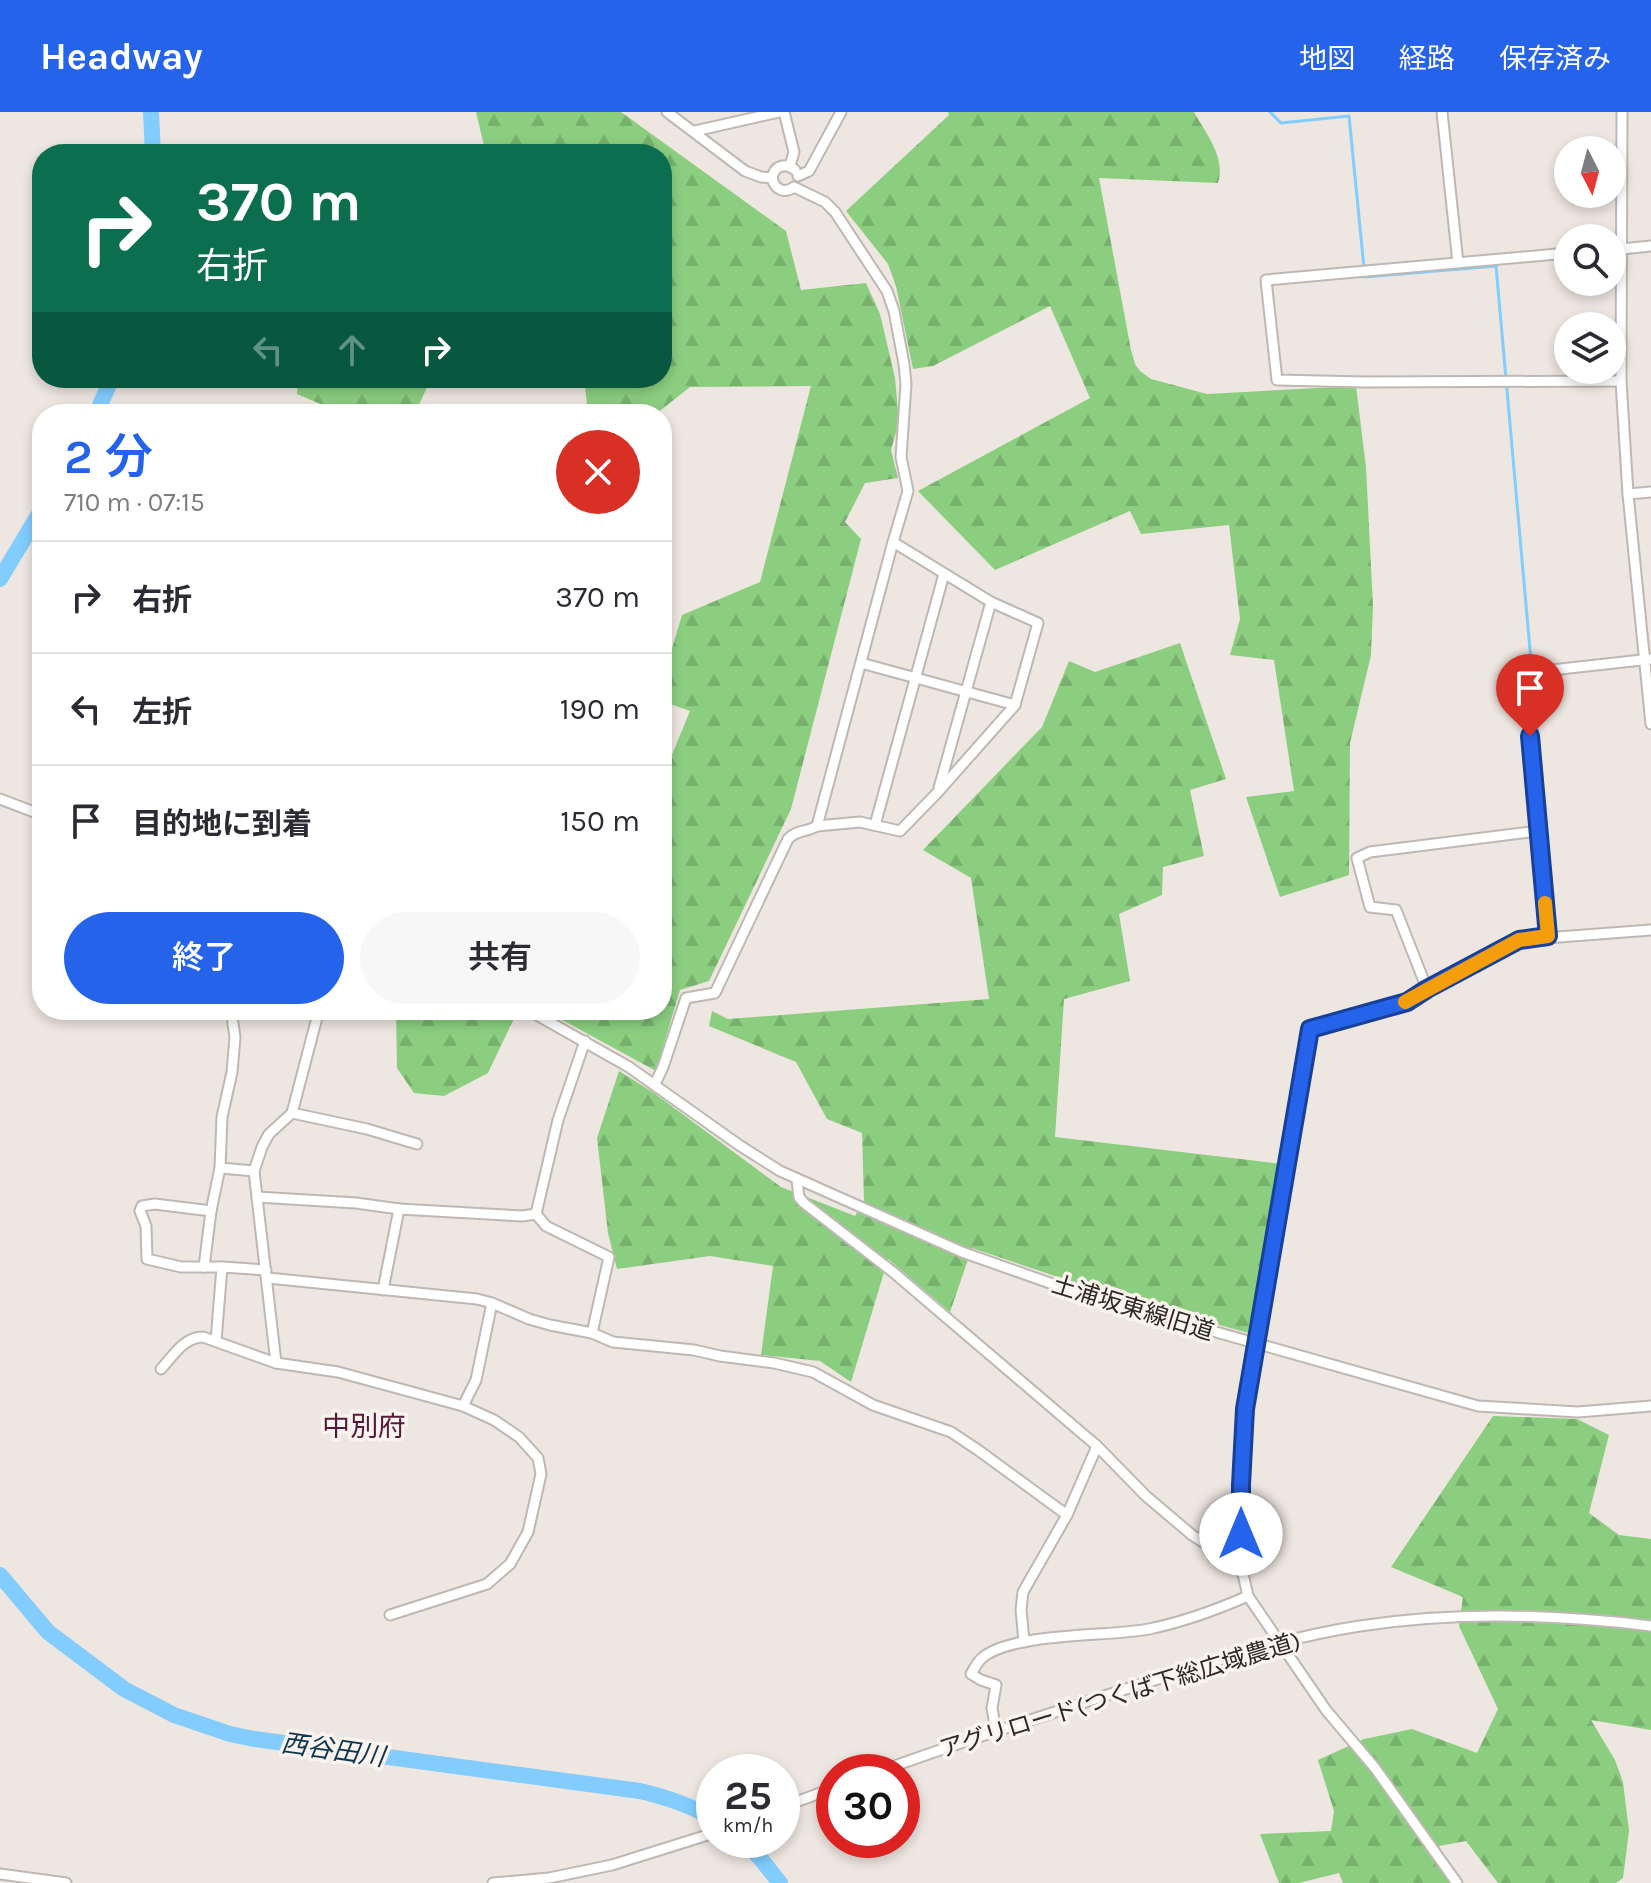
<!DOCTYPE html>
<html lang="ja">
<meta charset="utf-8">
<style>
body{margin:0;font-family:Karla,"Noto Sans JP",sans-serif;background:#f7f7f7;color:#2b2b33;height:100vh;display:flex;flex-direction:column;font-size:30px;white-space:nowrap}
*{box-sizing:border-box;margin:0}
p{font-size:26px;color:#7c7c81}
.icon{flex:none;width:44px;height:44px;fill:none;stroke:currentColor;stroke-width:2;stroke-linecap:round;stroke-linejoin:round}
.map{position:relative;flex:1;overflow:hidden}
.sheet{position:absolute;left:32px;top:292px;width:640px;height:616px;display:flex;flex-direction:column;background:#fff;border-radius:32px;box-shadow:0 4px 12px #0003}
.sheet>*{flex:none}
.hud{position:absolute;left:32px;top:32px;width:640px;height:244px;border-radius:32px;box-shadow:0 4px 12px #0003;background:#0b6e4f;color:#fff;overflow:hidden}
.needle{width:52px;rotate:174deg}
.tools{position:absolute;left:1554px;top:24px;display:grid;gap:16px}
.tools a{display:grid;place-items:center;width:72px;height:72px;border-radius:50%;background:#fff;box-shadow:0 4px 12px #0003;font-size:40px}
.speed{position:absolute;left:696px;top:1642px;display:flex;gap:16px;font-size:40px;font-weight:700;text-align:center}
.speed>*{display:grid;place-content:center;width:104px;height:104px;border-radius:50%;background:#fff;box-shadow:0 4px 12px #0003;line-height:1}
.speed small{font-size:20px;font-weight:400}
.speed .limit{border:12px solid #d22;background:#fff;color:#111}
.pin{position:absolute;display:grid;place-items:center;width:68px;height:68px;color:#fff;margin:-82px -34px;border-radius:50% 50% 50% 0;rotate:-45deg;box-shadow:0 0 8px #0007}
.pin .icon{rotate:45deg}
.me{position:absolute;width:88px;margin:-44px;rotate:0deg;stroke-linejoin:round;filter:drop-shadow(0 0 6px #0008)}
.turn{display:flex;align-items:center;gap:28px;height:168px;padding:0 32px;font-size:36px}
.turn .icon{width:104px;height:104px;stroke-width:2.5}
.turn b{display:block;font-size:56px;line-height:68px}
.lanes{display:flex;align-items:center;height:76px;padding:0 32px;background:#0003;justify-content:center;gap:40px;direction:ltr}
.lanes .off{opacity:.35}
.round{display:grid;place-items:center;flex:none;width:84px;height:84px;border-radius:42px;background:#f7f7f7}
.headline{display:flex;align-items:center;justify-content:space-between;height:136px;padding:0 32px}
h1{font-size:48px;font-weight:600;line-height:60px;color:#2563eb}
.action{display:flex;gap:16px;margin-top:auto;padding:16px 32px}
.action a{flex:1;height:92px;border-radius:48px;background:#2563eb;color:#fff;font-size:32px;font-weight:600;line-height:92px;text-align:center}
.action a+a{background:#f7f7f7;color:#2b2b33}
ul{padding:0;list-style:none}
li{display:flex;align-items:center;gap:24px;height:112px;padding:0 32px;border-top:2px solid #e1e1e2}
li div{flex:1}
li b{display:block;font-size:30px}
li em{font-style:normal}
header{display:flex;align-items:center;gap:48px;box-sizing:border-box;height:112px;padding:0 40px;background:#2563eb;color:#fff}
header strong{font-size:38px}
nav{display:flex;gap:44px;margin-inline-start:auto;font-size:28px}
.map>svg:first-child{display:block}
.forest{fill:url(#forest-firs)}
.lines{fill:none;stroke-linecap:round;stroke-linejoin:round}
.stream{stroke:#82cdfe;stroke-width:3}
.river{stroke:#82cdfe;stroke-width:16}
.minor-casing{stroke:#bfb8b2;stroke-width:13}
.minor{stroke:#fff;stroke-width:9}
.route-casing{stroke:#184099;stroke-width:20}
.route{stroke:#2563eb;stroke-width:14}
.slow{stroke:#f59e0b;stroke-width:14}
.labels{text-anchor:middle;dominant-baseline:central;stroke-width:7;stroke-linejoin:round;paint-order:stroke}
.street-label{font-size:24px;fill:#2b2926;stroke:#fbf3ed}
.water-label{font-size:26px;font-style:italic;fill:#0c3750;stroke:#fbf3ed}
.quarter-label{font-size:28px;fill:#55183b;stroke:#fbf3ed}
</style>
<header>
<strong>Headway</strong>
<nav><a>地図</a><a>経路</a><a>保存済み</a></nav>
</header>
<div class="map">
<svg width="1651" height="1771" viewBox="0 0 1651 1771">
<defs>
<pattern id="forest-firs" width="22" height="20" patternUnits="userSpaceOnUse" patternTransform="scale(2)"><rect width="22" height="20" fill="#8bce80"/><path d="M5 1l3.5 6h-7zM16 11l3.5 6h-7z" fill="#78b16e"/></pattern>
</defs>
<rect width="100%" height="100%" fill="#eee6e0"/>
<!-- forest -->
<g class="forest">
<polygon points="476,0 621,0 786,119 801,178 866,171 880,202 895,266 899,310 891,338 898,366 865,371 845,410 861,427 791,697 709,869 680,878 656,959 544,898 662,898 662,667 690,599 662,589 662,570 682,503 760,470 811,274 690,275 656,302 637,302 587,293 584,266 662,266 662,42 486,42"/>
<path d="M948,0H1194C1206,22 1226,45 1218,71L1099,66L1131,238L1135,252L1140,259L1151,267L1207,282L1356,274L1366,355L1373,494L1371,543L1350,631L1349,763L1280,785L1246,685L1294,679L1274,548L1230,543L1240,507L1229,413L1141,422L1130,399L995,458L918,379L1090,286L1050,194L933,254L913,257L896,174L888,152L846,99L949,3Z"/>
<polygon points="298,266 431,266 419,293 325,294 297,282"/>
<polygon points="1180,531 1226,667 1190,678 1204,744 1163,755 1162,783 1119,802 1130,869 1064,887 1055,1025 1282,1052 1252,1222 1108,1182 972,1136 950,1200 888,1147 851,1270 820,1249 761,1243 773,1154 710,1144 617,1157 608,1121 597,1026 619,959 654,981 781,1075 855,1104 864,1089 862,1021 827,1007 796,950 709,914 712,899 728,907 989,887 971,766 923,738 1042,615 1069,549 1095,560"/>
<polygon points="396,898 508,898 516,902 488,961 444,984 414,981 397,956"/>
<polygon points="1493,1304 1577,1307 1609,1323 1589,1401 1619,1423 1651,1427 1651,1618 1591,1608 1615,1648 1623,1670 1629,1719 1623,1766 1616,1771 1498,1771 1466,1729 1439,1734 1453,1771 1343,1771 1339,1761 1299,1771 1279,1771 1260,1722 1331,1719 1334,1699 1318,1648 1364,1627 1412,1617 1477,1641 1498,1597 1459,1514 1463,1485 1391,1455"/>
</g>
<g class="lines">
<!-- stream -->
<g class="stream">
<polyline points="1270,0 1281,11 1349,4 1364,156"/>
<polyline points="1364,163 1365,165 1496,154 1555,820"/>
</g>
<!-- river -->
<g class="river">
<polyline points="151,0 153,42"/>
<polyline points="96,302 112,266"/>
<polyline points="0,467 42,397"/>
<path d="M0,1463L48,1520L124,1577L174,1603L230,1622L254,1627L640,1679C666,1685 690,1693 714,1707"/>
<polyline points="743,1728 760,1746 780,1771"/>
</g>
<defs>
<g id="minor">
<polyline points="667,0 745,59 761,65 772,66"/>
<polyline points="784,0 794,40 790,54"/>
<polyline points="1442,0 1458,151"/>
<polyline points="1622,0 1621,269 1628,382 1651,612"/>
<polyline points="695,19 779,0"/>
<polyline points="798,64 809,59 841,0"/>
<path d="M772,66C775,78 784,82 794,75L825,90L835,100L887,179L894,199L904,252L906,272L901,345L908,379L893,430L817,714"/>
<path d="M772,66C774,54 785,50 795,58"/>
<polyline points="1612,138 1651,134"/>
<polyline points="1568,141 1266,168 1277,268 1366,270 1621,269"/>
<polyline points="1628,382 1651,380"/>
<polyline points="861,551 1015,593"/>
<polyline points="939,676 991,490"/>
<polyline points="0,687 42,703"/>
<polyline points="875,713 944,462"/>
<polyline points="1548,824 1524,561 1651,547"/>
<polyline points="1427,877 1396,798 1370,795 1357,746 1370,740 1538,719"/>
<polyline points="528,898 629,955 739,1033 780,1059 962,1140 1078,1181 1478,1294 1578,1300 1651,1294"/>
<path d="M655,972L663,955L686,886L715,881L788,727C796,718 807,720 817,714L860,710L900,719L938,680L1015,593L1038,511L991,490L893,430"/>
<polyline points="292,1001 367,1017 417,1032"/>
<polyline points="220,1056 254,1059"/>
<polyline points="797,1068 799,1085 804,1091 893,1160 1097,1334 1146,1384 1192,1423 1228,1446 1243,1462 1248,1484 1326,1598 1375,1656 1457,1771"/>
<polyline points="257,1085 356,1091 399,1097 522,1104 536,1102 558,1008 585,929"/>
<polyline points="211,1099 155,1092 142,1094 140,1099 146,1114 147,1147 181,1155 222,1155 266,1158"/>
<polyline points="536,1102 546,1114 609,1145 592,1221"/>
<polyline points="204,1155 211,1099 220,1056 222,1005 232,960 235,925 231,898"/>
<polyline points="268,1166 477,1187 492,1191 529,1207 550,1213 592,1221 613,1230 694,1238 720,1244 774,1251 813,1260 873,1293 951,1320 978,1338 1067,1403"/>
<polyline points="383,1178 399,1097"/>
<polyline points="216,1229 222,1155"/>
<polyline points="276,1251 254,1059 262,1035 269,1022 292,1001 319,898"/>
<path d="M161,1257C173,1244 184,1225 203,1225L276,1251L338,1260L463,1294L494,1308L519,1325L538,1346L541,1362L528,1420L510,1452L487,1472L390,1503"/>
<polyline points="463,1294 476,1268 492,1191"/>
<polyline points="1238,1456 1242,1446 1241,1373 1245,1297 1310,917 1407,890 1427,877 1519,828 1651,818"/>
<polyline points="1024,1529 1021,1498 1023,1480 1067,1403 1097,1334"/>
<path d="M996,1619L992,1596L996,1573L981,1568L971,1562C974,1557 977,1551 981,1547C1009,1520 1109,1525 1149,1517C1183,1510 1216,1498 1248,1484"/>
<path d="M878,1660C959,1630 1043,1604 1126,1577C1203,1553 1280,1526 1360,1514C1457,1499 1554,1502 1651,1514"/>
<polyline points="782,1695 834,1676"/>
<polyline points="0,1762 66,1771"/>
<polyline points="493,1771 549,1766 612,1753 714,1721"/>
</g>
</defs>
<!-- minor casing -->
<use href="#minor" class="minor-casing"/>
<!-- minor -->
<use href="#minor" class="minor"/>
</g>
<g class="lines">
<defs>
<polyline id="route" points="1241,1422 1241,1373 1245,1297 1310,917 1407,890 1427,877 1519,828 1548,824 1530,624"/>
</defs>
<!-- route casing -->
<use href="#route" class="route-casing"/>
<!-- route -->
<use href="#route" class="route"/>
<!-- slow -->
<polyline class="slow" points="1405,890 1519,828 1548,824 1545,791"/>
</g>
<g class="labels">
<!-- street labels -->
<g class="street-label">
<text transform="translate(1133 1196) rotate(17)">土浦坂東線旧道</text>
<text transform="translate(1120 1583) rotate(-17)">アグリロード(つくば下総広域農道)</text>
</g>
<!-- water labels -->
<g class="water-label">
<text transform="translate(333 1638) rotate(8)">西谷田川</text>
</g>
<!-- quarter labels -->
<g class="quarter-label">
<text x="364" y="1314">中別府</text>
</g>
</g>
</svg>
<div class="tools">
<a><svg class="needle" viewBox="-14 -14 28 28"><path d="M0-13l5 13h-10z" fill="#e53935"/><path d="M0 13l5-13h-10z" fill="#7c7c81"/></svg></a>
<a><svg class="icon" aria-label="search" viewBox="0 0 24 24"><circle cx="10" cy="10" r="6"/><path d="M15 15l6 6"/></svg></a>
<a><svg class="icon" aria-label="layers" viewBox="0 0 24 24"><path d="M12 4l9 5-9 5-9-5zM3 14l9 5 9-5"/></svg></a>
</div>
<div class="speed"><div>25<small>km/h</small></div><div class="limit">30</div></div>
<div class="pin" style="left:1530px;top:624px;background:#d93025"><svg class="icon" aria-label="arrive" viewBox="0 0 24 24"><path d="M6 21V4h12l-3 4 3 4H6"/></svg></div>
<svg class="me" style="left:1241px;top:1422px" viewBox="-20 -20 40 40"><circle r="19" fill="#fff"/><path d="M0-13L10 11 0 6-10 11z" fill="#2563eb"/></svg>
<div class="hud">
<div class="turn"><svg class="icon" aria-label="right" viewBox="0 0 24 24"><path d="M7 20v-9h11M14 6l5 5-5 5"/></svg><div><b>370 m</b>右折</div></div>
<div class="lanes"><svg class="icon off" aria-label="left" viewBox="0 0 24 24"><path d="M17 20v-9H6M10 6l-5 5 5 5"/></svg><svg class="icon off" aria-label="ahead" viewBox="0 0 24 24"><path d="M12 20V5M6 11l6-6 6 6"/></svg><svg class="icon" aria-label="right" viewBox="0 0 24 24"><path d="M7 20v-9h11M14 6l5 5-5 5"/></svg></div>
</div>
<section class="sheet">
<div class="headline"><div><h1>2 分</h1><p>710 m · 07:15</p></div><a class="round" style="background:#d93025;color:#fff"><svg class="icon" aria-label="close" viewBox="0 0 24 24"><path d="M6 6l12 12M18 6L6 18"/></svg></a></div>
<ul>
<li><svg class="icon" aria-label="right" viewBox="0 0 24 24"><path d="M7 20v-9h11M14 6l5 5-5 5"/></svg><div><b>右折</b></div><em>370 m</em></li>
<li><svg class="icon" aria-label="left" viewBox="0 0 24 24"><path d="M17 20v-9H6M10 6l-5 5 5 5"/></svg><div><b>左折</b></div><em>190 m</em></li>
<li><svg class="icon" aria-label="arrive" viewBox="0 0 24 24"><path d="M6 21V4h12l-3 4 3 4H6"/></svg><div><b>目的地に到着</b></div><em>150 m</em></li>
</ul>
<div class="action"><a>終了</a><a>共有</a></div>
</section>
</div>
